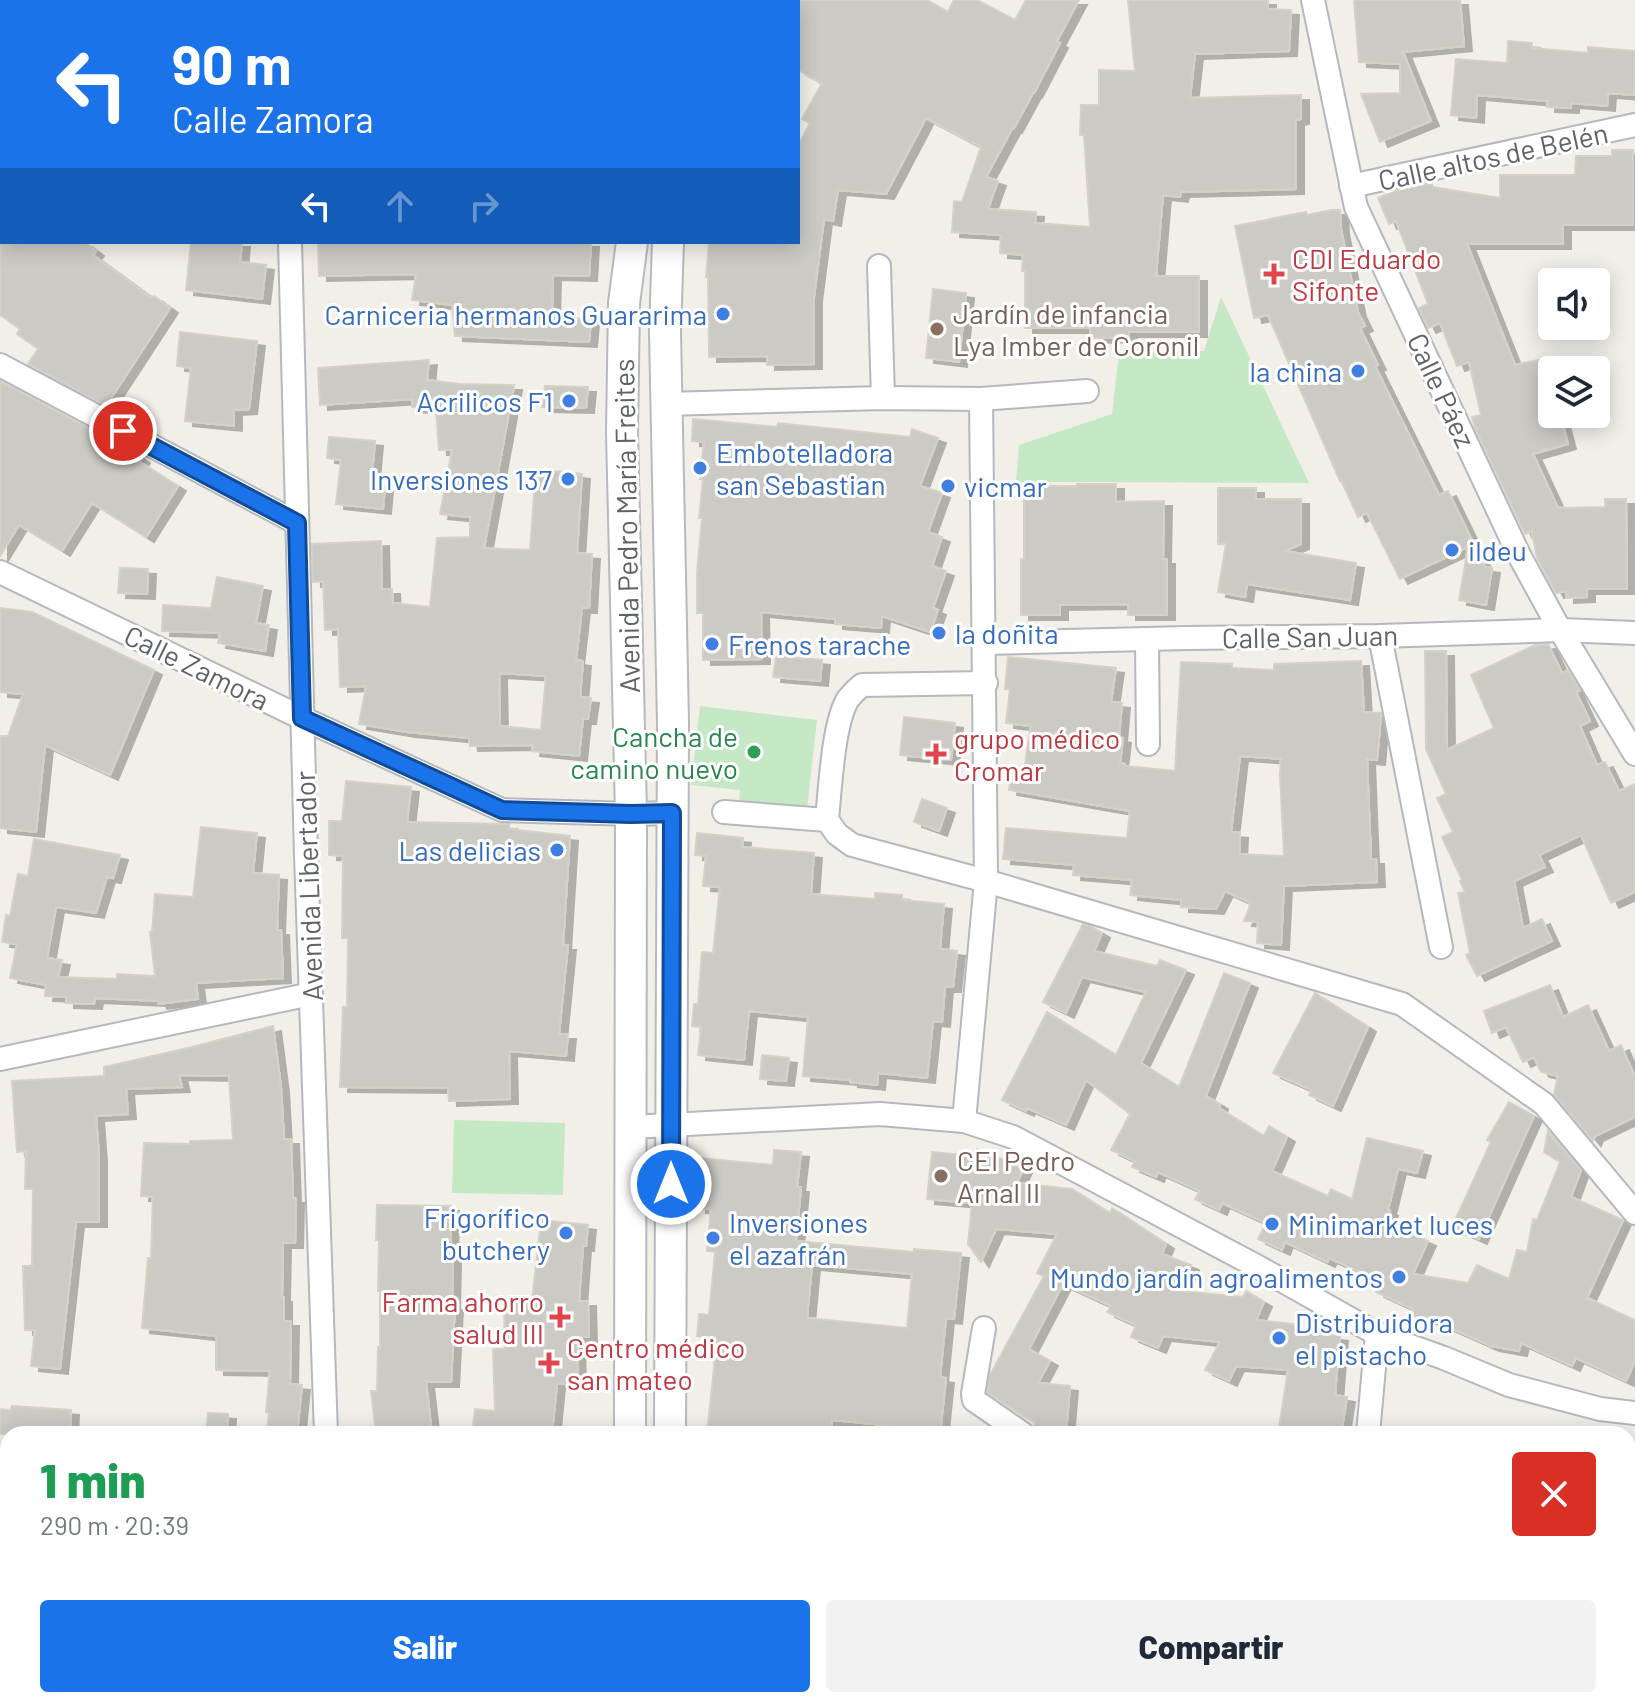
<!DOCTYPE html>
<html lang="es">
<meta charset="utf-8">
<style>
body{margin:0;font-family:Barlow,sans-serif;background:#f2f2f3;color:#1f2937;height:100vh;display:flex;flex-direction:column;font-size:30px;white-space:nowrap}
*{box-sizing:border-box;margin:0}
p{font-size:26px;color:#747a83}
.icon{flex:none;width:44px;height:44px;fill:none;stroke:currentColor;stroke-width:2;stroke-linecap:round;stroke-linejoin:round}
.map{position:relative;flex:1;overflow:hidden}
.drawer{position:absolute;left:0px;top:1426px;width:1636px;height:282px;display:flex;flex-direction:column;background:#fff;border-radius:24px 24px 0 0;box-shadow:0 4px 20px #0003}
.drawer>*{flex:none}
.banner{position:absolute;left:0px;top:0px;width:800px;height:244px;box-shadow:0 4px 20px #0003;background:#1a73e8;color:#fff;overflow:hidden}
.controls{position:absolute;left:1538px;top:268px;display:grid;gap:16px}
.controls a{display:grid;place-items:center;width:72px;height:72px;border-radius:8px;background:#fff;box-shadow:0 4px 20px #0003;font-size:40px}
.pin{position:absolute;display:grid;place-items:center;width:68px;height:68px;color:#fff;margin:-34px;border:4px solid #fff;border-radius:50%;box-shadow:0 2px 8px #0007}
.me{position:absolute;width:88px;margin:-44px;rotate:0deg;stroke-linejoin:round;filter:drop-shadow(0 0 6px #0008)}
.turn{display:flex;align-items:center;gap:28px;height:168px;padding:0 40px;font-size:36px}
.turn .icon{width:104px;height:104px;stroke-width:2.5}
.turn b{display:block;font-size:56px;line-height:68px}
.lanes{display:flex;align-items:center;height:76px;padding:0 40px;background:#0003;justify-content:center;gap:40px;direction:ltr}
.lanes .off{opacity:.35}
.round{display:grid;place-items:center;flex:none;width:84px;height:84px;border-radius:8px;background:#f2f2f3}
.summary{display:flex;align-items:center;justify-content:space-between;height:136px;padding:0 40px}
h1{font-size:48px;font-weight:800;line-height:60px;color:#1e9e55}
.cta{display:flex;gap:16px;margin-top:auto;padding:16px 40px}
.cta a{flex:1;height:92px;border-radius:8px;background:#1a73e8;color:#fff;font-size:32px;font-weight:800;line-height:92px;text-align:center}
.cta a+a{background:#f2f2f3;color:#1f2937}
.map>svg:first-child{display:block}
.commercial{fill:#fef7e0}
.green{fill:#c5e8c5}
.building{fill:#cccac5;stroke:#d6d1c6;stroke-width:2;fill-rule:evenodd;filter:url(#shadow)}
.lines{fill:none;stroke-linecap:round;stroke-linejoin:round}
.street-casing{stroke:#b5b8bc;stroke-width:26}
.secondary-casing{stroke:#b6babf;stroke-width:34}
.street{stroke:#fff;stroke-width:22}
.secondary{stroke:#fff;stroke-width:30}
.route-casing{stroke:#114b97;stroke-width:20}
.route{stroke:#1a73e8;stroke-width:14}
.health-dot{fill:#e0444e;stroke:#fff;stroke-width:3}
.shop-dot{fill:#3f7fe0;stroke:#fff;stroke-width:3}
.education-dot{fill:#8d6e63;stroke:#fff;stroke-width:3}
.leisure-dot{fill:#2e9e5b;stroke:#fff;stroke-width:3}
.labels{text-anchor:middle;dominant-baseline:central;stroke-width:6;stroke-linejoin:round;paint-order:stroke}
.street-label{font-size:28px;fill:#5f6368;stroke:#fff}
.health-label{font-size:28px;fill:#be3a42;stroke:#fff;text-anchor:start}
.education-label{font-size:28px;fill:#785e54;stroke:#fff;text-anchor:start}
.shop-label{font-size:28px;fill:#366cbe;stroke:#fff;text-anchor:start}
.leisure-label{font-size:28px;fill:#27864d;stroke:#fff;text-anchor:end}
</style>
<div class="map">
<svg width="1635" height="1707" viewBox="0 0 1635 1707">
<defs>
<filter id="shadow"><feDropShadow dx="8" dy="5" stdDeviation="0" flood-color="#0004"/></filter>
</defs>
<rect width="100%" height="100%" fill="#f1efe8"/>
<!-- commercial -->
<polygon class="commercial" points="1628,1578 1635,1578 1635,1707 1399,1707 1398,1700 1628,1700"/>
<!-- green -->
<g class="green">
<polygon points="1221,297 1309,483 1016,482 1019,445 1112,414 1119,353 1204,351"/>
<polygon points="700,706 817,720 807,809 739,802 740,790 691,785"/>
<polygon points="454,1120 565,1123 563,1195 452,1193"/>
</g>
<!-- building -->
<g class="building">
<polygon points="798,0 927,0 948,12 954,0 977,0 1015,20 1026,0 1079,0 1057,41 1060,43 1034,93 1033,93 1014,128 1013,127 986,177 998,181 988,209 1036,212 1035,223 1090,227 1084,135 1080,135 1081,105 1099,105 1099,70 1135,71 1128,0 1268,0 1268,9 1291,10 1289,51 1195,54 1190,98 1301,95 1301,119 1296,120 1296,189 1181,192 1180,197 1163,195 1156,276 1199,276 1199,332 1129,332 1129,337 1090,338 1090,328 1025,328 1025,271 1022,271 1023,255 1000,253 1001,235 952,232 954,201 962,202 981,147 926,118 886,194 838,190 833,221 824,219 814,297 814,364 767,365 767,356 709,357 708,277 706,277 709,242 798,242 798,146 810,123 802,119 822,83 798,70"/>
<polygon points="1354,0 1460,0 1464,46 1403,52 1431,121 1380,142 1361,94 1400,93 1400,64 1359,62"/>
<polygon points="1508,41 1532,43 1532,48 1588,53 1588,47 1635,51 1635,95 1608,93 1607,106 1571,103 1571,108 1547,107 1547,101 1477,95 1476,118 1451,115 1456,59 1507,63"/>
<polygon points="1612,150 1633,150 1633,225 1563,225 1563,244 1467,244 1515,365 1552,357 1552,414 1560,414 1568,444 1533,454 1558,508 1605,507 1605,499 1626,499 1627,589 1587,589 1587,597 1566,598 1566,591 1556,593 1537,558 1532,531 1525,534 1475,428 1472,417 1481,415 1469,362 1457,366 1440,323 1428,328 1419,308 1428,304 1396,221 1389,224 1378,198 1394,191 1431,183 1433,187 1500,198 1500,175 1575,175 1576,156 1612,156"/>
<polygon points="1331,210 1340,210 1341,229 1358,312 1365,326 1360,328 1378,365 1375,366 1439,495 1448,491 1485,567 1492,568 1486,605 1459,600 1468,547 1400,579 1367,513 1358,517 1341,480 1340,481 1268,315 1254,318 1235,226 1306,212 1307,215"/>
<polygon points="0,242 84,242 96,251 93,255 152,298 154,296 170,308 106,406 28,364 38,349 17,334 20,329 0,315"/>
<polygon points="191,242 242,242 240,262 266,265 262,299 186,290"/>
<polygon points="318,242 591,242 589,276 553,275 552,316 591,320 589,342 455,336 452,305 412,300 416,274 319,276"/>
<polygon points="933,289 966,293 959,362 926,358"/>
<polygon points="180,332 257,341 249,409 234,410 234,426 185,421 191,368 177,366"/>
<path d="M429,360L427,380L459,384L514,385L511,405H509V413L484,548L530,550L536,469L582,474L577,553L592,554L589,608H582L576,660L583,661L580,697L591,698L588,719H583L579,756L532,751L533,745L470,746L469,738L407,732L359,724L366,686L340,687L338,629L325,630L323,581L313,582L312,544L381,541L382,589H392L393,603L430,607L437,538L470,537V517L440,514L452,450H439L436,410L412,407L413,399L320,405L318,368ZM499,673L546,676L541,730L500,726Z"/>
<polygon points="0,381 128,449 142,458 140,462 178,486 146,537 92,503 62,551 19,525 0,556"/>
<polygon points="545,386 588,387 586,408 542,407"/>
<polygon points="693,419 777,427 778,423 910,437 912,429 938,438 920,486 942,493 928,532 942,537 932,566 946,571 933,608 938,610 930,632 882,616 881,628 835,624 835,619 761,612 762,659 703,660 703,613 697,613 697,572 702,518 699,518 703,480 700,479 704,442 692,441"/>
<polygon points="329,437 375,441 371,486 385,487 383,509 336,504 341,460 327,458"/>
<polygon points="1077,484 1116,484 1116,502 1164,501 1163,559 1167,559 1167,615 1128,615 1128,604 1060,605 1060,615 1021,615 1021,559 1024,559 1024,486 1077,486"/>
<polygon points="1218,488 1256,488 1256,499 1301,499 1301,544 1285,551 1356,563 1350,600 1247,584 1245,597 1218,592 1226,544 1218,544"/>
<polygon points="120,568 148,569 147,594 118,593"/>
<polygon points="217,577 263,586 256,623 269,625 265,651 218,643 220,633 162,631 163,605 211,608"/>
<polygon points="0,608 32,612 154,670 110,775 45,745 36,832 0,828 0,736 8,736 23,694 0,692"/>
<polygon points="1548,644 1562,673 1568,670 1580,690 1576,692 1590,721 1580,726 1597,765 1605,762 1619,791 1635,784 1635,892 1611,903 1581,835 1539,855 1545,867 1514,881 1523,928 1542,919 1552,941 1477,976 1466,955 1470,953 1458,893 1465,892 1460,881 1462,880 1442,837 1453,832 1437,798 1446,794 1426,749 1425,651 1446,651 1447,750 1494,728 1471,675 1535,645"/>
<polygon points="776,656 822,660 820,681 773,677"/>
<path d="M1008,657L1116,668L1111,702L1122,703L1119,737L1123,738L1120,763L1125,764V766L1175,771L1181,662L1232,664V668L1274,670V664L1361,661L1364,712L1381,713V716L1377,760L1367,759L1371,859H1376L1377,882L1284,886L1281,945L1257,943L1258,922L1244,921L1251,903L1225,891L1216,909L1181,907V900L1130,895L1132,880L1073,875L1074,865L1003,859L1006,828L1127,838L1130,811L1009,790L1012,768L1024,770L1031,726L1006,723L1010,689H1005ZM1240,756L1281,759L1280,775L1284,856L1239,854L1240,833L1231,832Z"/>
<polygon points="904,717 955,723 951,760 900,755"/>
<polygon points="346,781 411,787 407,822 509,824 509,829 570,836 563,945 568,945 559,1034 568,1034 566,1056 509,1051 510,1099 449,1101 448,1088 340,1087 343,1007 347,1007 348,938 342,938 343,856 329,855 329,821 342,821"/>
<polygon points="922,799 947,808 939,831 914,822"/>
<polygon points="201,827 257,833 253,873 279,875 277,930 281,930 283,978 196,983 198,999 159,1004 158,1001 95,998 94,1004 66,1003 66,997 45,996 46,985 10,978 17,944 2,942 6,915 10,916 18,874 28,876 34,839 120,855 113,878 107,877 96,913 56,907 47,958 62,960 58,977 117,979 117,974 155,976 150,932 152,932 155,894 193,897"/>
<polygon points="697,833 743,838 742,847 814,853 811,894 875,899 875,893 902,895 902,900 944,904 940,949 957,951 953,987 945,987 942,1022 933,1021 927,1078 878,1073 877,1085 850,1082 850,1080 803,1076 808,1017 749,1011 744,1060 698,1055 701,1027 692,1026 694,1004 698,1004 702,952 713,953 720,887 703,886 706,856 695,855"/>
<polygon points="1083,924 1092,927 1102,933 1094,951 1157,966 1160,960 1186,970 1141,1063 1179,1087 1224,973 1250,983 1206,1096 1220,1104 1219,1108 1264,1136 1269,1126 1287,1137 1272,1171 1328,1196 1331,1189 1352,1199 1367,1138 1423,1151 1417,1173 1398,1169 1388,1210 1390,1211 1385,1222 1428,1241 1413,1274 1468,1283 1477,1265 1509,1279 1517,1250 1527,1252 1533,1219 1537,1220 1560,1162 1544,1152 1548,1131 1581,1170 1571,1197 1623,1220 1587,1298 1635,1320 1635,1361 1626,1381 1576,1358 1572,1366 1521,1343 1519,1351 1491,1346 1433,1320 1412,1316 1413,1309 1376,1292 1381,1281 1329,1258 1327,1262 1285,1242 1282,1250 1258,1239 1266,1223 1222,1203 1219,1210 1195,1199 1200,1191 1158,1172 1156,1177 1132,1167 1135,1161 1111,1150 1130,1114 1086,1080 1066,1125 1027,1108 1026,1111 1002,1100 1047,1012 1116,1055 1146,992 1082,977 1066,1013 1043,1002"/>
<polygon points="1550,985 1563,1017 1588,1005 1609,1051 1621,1045 1635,1077 1635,1117 1595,1136 1593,1141 1554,1095 1558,1076 1541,1072 1534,1057 1523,1062 1506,1027 1492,1033 1484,1011"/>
<polygon points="1315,993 1368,1027 1333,1106 1309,1095 1312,1090 1273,1073"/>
<polygon points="273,1026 281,1087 284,1139 291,1139 293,1198 296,1198 295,1243 283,1243 282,1297 284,1297 284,1321 291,1321 290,1384 302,1385 297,1434 267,1434 269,1413 266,1412 270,1371 216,1370 216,1336 142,1328 148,1258 151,1258 153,1197 141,1196 144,1143 190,1144 190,1141 233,1140 229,1076 179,1075 182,1087 126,1089 128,1114 96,1116 99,1156 99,1222 76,1222 60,1369 31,1366 35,1330 25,1330 23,1266 32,1266 33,1189 25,1189 26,1151 17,1152 12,1081 104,1076 104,1067 192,1047"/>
<polygon points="762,1055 789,1058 786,1081 760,1079"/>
<polygon points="1509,1102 1534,1116 1479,1239 1452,1227 1491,1142 1487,1140"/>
<polygon points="977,1149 1024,1168 1017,1183 1072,1189 1110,1213 1112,1208 1166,1244 1162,1254 1191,1265 1181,1291 1243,1297 1246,1291 1264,1302 1256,1320 1301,1325 1300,1332 1340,1336 1335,1395 1347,1397 1341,1434 1278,1434 1288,1370 1236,1366 1229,1381 1205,1370 1220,1342 1163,1336 1158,1348 1131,1337 1136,1325 1107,1312 1111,1306 1063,1284 1029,1349 1050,1361 1038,1383 1070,1386 1066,1433 1036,1430 1034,1422 1015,1411 987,1392 990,1375 1044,1276 1037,1273 1057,1234 996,1229 981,1262 968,1244 972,1203 927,1199 932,1152 976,1156"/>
<path d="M774,1150L801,1152L797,1187H801L796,1241L914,1252V1249L961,1253L954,1319L946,1318L940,1377L946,1378L940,1434H894V1426L832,1420V1434H707L717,1338L697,1336L699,1314L709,1315L715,1252L707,1251L711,1209L698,1208L700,1158L773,1165ZM812,1265L912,1274L907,1328L807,1318Z"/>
<polygon points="377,1205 451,1206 450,1258 453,1258 452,1305 455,1305 451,1382 426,1382 432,1434 376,1434 371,1391 377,1391 378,1347 380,1347 380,1291 378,1291 379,1240 376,1240"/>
<polygon points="541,1220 588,1225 586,1246 583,1246 579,1301 588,1301 589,1337 577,1337 578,1383 557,1384 552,1433 507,1429 507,1434 472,1434 475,1409 495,1411 493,1349 505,1349 504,1303 532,1302"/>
<polygon points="12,1406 71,1410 70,1434 0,1434 0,1409 11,1410"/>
<polygon points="208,1413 228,1414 227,1434 206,1434"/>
</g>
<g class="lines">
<defs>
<g id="street">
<polyline points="283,0 283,2"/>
<polyline points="1313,0 1356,207 1519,555 1560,630 1635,754"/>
<polyline points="1351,186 1635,125"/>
<polyline points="290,242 306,855 326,1434"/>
<polyline points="879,266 883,398"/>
<polyline points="0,365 297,523"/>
<polyline points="666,404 883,398 981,399 1087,391"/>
<polyline points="0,572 302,718 502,810 631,814 672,813"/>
<polyline points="1380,636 1441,947"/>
<polyline points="1147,639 1148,744"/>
<polyline points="985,643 1187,638 1380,636 1560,630 1635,633"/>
<polyline points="724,812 827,820 837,834 852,845 986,881 1402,1004 1544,1104 1635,1213"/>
<path d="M827,820C830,790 833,723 848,699C852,694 857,689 862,685L986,683"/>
<polyline points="0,1059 311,994"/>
<polyline points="964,1121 986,881 981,399"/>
<polyline points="631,1127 880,1114 964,1121 1013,1137 1260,1268 1377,1334 1444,1358 1509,1385 1600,1409 1635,1413"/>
<polyline points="984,1328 973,1394 974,1400 1023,1434"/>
<polyline points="1368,1434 1377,1334"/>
<polyline points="0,1526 8,1526"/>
<polyline points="1363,1700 1364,1707"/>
<polyline points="224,1707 238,1700"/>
<polyline points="331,1707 331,1700"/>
</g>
<g id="secondary">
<polyline points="708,2 709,0"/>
<polyline points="752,2 753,0"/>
<polyline points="668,242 665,332 673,723 670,1434"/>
<polyline points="630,1434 631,814 622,433 624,303 632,242"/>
<polyline points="629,1707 629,1700"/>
<polyline points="669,1707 669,1700"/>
</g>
</defs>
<!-- street casing -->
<use href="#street" class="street-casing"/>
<!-- secondary casing -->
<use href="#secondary" class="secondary-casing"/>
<!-- street -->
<use href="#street" class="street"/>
<!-- secondary -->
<use href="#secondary" class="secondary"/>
</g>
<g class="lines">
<defs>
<polyline id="route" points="123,431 297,523 302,718 502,810 631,814 672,813 671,1184"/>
</defs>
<!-- route casing -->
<use href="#route" class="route-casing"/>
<!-- route -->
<use href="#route" class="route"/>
</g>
<!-- markers -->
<g class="health-dot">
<path d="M1270 262h8v8h8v8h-8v8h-8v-8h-8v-8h8z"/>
<path d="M932 742h8v8h8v8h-8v8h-8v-8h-8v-8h8z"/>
<path d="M556 1305h8v8h8v8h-8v8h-8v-8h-8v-8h8z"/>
<path d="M545 1351h8v8h8v8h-8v8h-8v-8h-8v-8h8z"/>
</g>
<g class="shop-dot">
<circle cx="723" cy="314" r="8"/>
<circle cx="1358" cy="371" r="8"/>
<circle cx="569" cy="401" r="8"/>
<circle cx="700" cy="468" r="8"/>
<circle cx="568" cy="479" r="8"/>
<circle cx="948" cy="486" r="8"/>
<circle cx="1452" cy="550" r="8"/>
<circle cx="939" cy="633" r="8"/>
<circle cx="712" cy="644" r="8"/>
<circle cx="557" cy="850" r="8"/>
<circle cx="1272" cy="1224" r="8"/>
<circle cx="566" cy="1233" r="8"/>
<circle cx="713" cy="1238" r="8"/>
<circle cx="1399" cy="1277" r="8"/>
<circle cx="1279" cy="1338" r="8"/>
</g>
<g class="education-dot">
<circle cx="937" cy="329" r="8"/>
<circle cx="941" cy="1176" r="8"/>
</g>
<circle class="leisure-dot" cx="754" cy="752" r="8"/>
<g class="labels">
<!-- street labels -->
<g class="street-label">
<text transform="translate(1493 156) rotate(-12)">Calle altos de Belén</text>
<text transform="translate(1442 390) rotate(65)">Calle Páez</text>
<text transform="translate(626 526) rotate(-91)">Avenida Pedro María Freites</text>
<text transform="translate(1310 636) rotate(-1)">Calle San Juan</text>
<text transform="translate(197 667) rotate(26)">Calle Zamora</text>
<text transform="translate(308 886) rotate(-92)">Avenida Libertador</text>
</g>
<!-- health labels -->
<g class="health-label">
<text x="1292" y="258">CDI Eduardo<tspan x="1292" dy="32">Sifonte</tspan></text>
<text x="954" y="738">grupo médico<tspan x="954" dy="32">Cromar</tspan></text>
<text x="544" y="1301" text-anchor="end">Farma ahorro<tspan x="544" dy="32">salud III</tspan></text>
<text x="567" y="1347">Centro médico<tspan x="567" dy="32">san mateo</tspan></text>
</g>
<!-- education labels -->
<g class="education-label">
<text x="953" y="313">Jardín de infancia<tspan x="953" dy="32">Lya Imber de Coronil</tspan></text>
<text x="957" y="1160">CEI Pedro<tspan x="957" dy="32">Arnal II</tspan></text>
</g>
<!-- shop labels -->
<g class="shop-label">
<text x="707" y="314" text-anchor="end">Carniceria hermanos Guararima</text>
<text x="1342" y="371" text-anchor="end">la china</text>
<text x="553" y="401" text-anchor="end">Acrilicos F1</text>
<text x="716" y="452">Embotelladora<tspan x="716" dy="32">san Sebastian</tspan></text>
<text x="552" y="479" text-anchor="end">Inversiones 137</text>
<text x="964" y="486">vicmar</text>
<text x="1468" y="550">ildeu</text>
<text x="955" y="633">la doñita</text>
<text x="728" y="644">Frenos tarache</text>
<text x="541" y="850" text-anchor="end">Las delicias</text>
<text x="550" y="1217" text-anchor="end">Frigorífico<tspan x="550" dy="32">butchery</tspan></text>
<text x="729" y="1222">Inversiones<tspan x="729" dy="32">el azafrán</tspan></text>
<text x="1288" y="1224">Minimarket luces</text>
<text x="1383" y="1277" text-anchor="end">Mundo jardín agroalimentos</text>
<text x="1295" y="1322">Distribuidora<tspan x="1295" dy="32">el pistacho</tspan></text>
</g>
<!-- leisure labels -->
<g class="leisure-label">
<text x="738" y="736">Cancha de<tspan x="738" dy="32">camino nuevo</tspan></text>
</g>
</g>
</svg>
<div class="controls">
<a><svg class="icon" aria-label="sound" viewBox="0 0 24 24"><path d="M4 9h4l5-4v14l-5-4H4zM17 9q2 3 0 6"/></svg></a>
<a><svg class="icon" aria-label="layers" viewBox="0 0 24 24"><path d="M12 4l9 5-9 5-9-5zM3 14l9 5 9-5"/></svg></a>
</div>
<div class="pin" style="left:123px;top:431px;background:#d93025"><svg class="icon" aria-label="arrive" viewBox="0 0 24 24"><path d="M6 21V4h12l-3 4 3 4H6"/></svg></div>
<svg class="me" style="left:671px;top:1184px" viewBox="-20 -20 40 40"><circle r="17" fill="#1a73e8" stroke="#fff" stroke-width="3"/><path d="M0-11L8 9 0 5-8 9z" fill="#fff"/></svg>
<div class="banner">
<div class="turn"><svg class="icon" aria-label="left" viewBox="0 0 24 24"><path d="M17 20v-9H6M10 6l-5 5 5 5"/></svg><div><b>90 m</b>Calle Zamora</div></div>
<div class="lanes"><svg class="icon" aria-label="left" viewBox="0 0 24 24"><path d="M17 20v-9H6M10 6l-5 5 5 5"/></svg><svg class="icon off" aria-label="ahead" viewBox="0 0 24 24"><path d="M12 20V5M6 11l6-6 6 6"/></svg><svg class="icon off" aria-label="right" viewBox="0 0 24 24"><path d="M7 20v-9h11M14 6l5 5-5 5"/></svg></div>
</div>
<section class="drawer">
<div class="summary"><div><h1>1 min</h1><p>290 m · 20:39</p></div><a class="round" style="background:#d93025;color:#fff"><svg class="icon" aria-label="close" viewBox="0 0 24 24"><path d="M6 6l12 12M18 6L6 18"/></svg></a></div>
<div class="cta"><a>Salir</a><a>Compartir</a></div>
</section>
</div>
